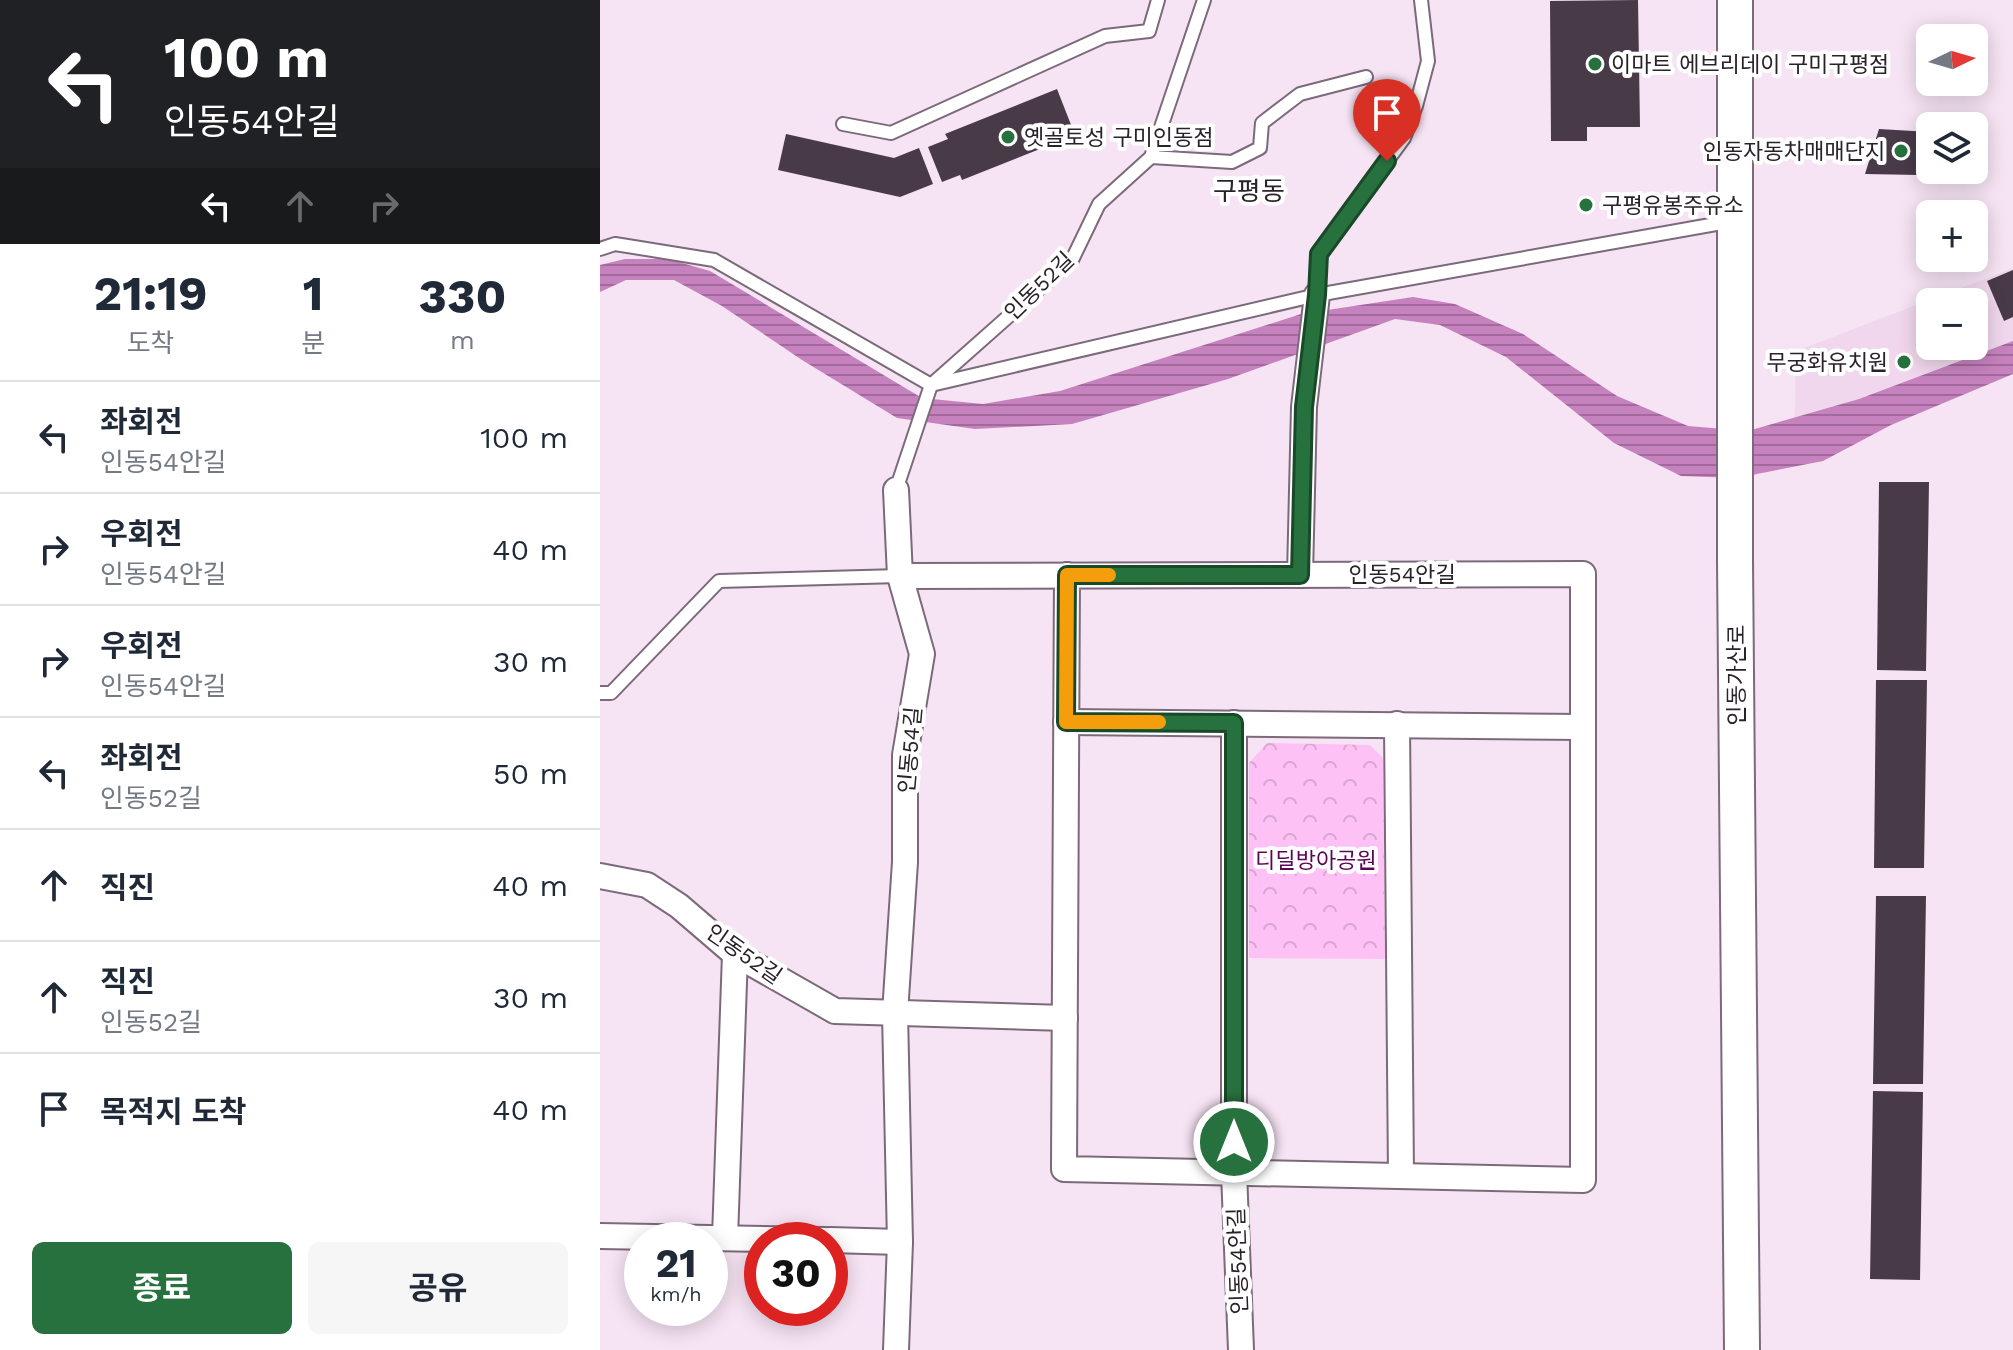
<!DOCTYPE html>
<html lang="ko">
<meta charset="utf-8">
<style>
body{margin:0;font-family:"Work Sans","Noto Sans KR",sans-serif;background:#f6f6f7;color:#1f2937;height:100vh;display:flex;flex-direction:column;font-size:30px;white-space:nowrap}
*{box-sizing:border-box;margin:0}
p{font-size:26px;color:#747a83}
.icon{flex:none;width:44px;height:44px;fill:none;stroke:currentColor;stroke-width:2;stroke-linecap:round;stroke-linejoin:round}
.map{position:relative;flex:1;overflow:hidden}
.panel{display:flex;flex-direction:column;background:#fff;width:600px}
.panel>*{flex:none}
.banner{background:#202124;color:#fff;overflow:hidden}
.needle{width:52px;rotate:85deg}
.controls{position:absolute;left:1316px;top:24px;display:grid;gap:16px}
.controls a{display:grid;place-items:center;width:72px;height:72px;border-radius:12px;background:#fff;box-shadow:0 4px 20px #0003;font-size:40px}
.speed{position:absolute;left:24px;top:1222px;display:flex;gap:16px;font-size:40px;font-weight:700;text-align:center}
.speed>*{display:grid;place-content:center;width:104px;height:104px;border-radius:50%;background:#fff;box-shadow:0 4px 20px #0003;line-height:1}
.speed small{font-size:20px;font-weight:400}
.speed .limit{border:12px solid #d22;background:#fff;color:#111}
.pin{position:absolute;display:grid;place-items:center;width:68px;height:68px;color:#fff;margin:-82px -34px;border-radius:50% 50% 50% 0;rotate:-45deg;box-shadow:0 0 8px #0007}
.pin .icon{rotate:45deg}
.me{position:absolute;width:88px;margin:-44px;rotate:0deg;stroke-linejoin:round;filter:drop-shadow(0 0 6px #0008)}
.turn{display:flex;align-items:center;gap:28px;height:168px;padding:0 32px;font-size:36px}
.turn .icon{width:104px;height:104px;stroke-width:2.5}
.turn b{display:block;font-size:56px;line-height:68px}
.lanes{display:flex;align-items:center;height:76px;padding:0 32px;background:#0003;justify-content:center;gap:40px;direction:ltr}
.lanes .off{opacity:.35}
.eta{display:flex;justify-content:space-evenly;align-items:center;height:136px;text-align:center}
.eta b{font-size:48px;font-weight:700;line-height:56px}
.button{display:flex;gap:16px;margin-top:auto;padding:16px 32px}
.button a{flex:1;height:92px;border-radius:12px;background:#27713f;color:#fff;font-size:32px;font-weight:700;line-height:92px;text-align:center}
.button a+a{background:#f6f6f7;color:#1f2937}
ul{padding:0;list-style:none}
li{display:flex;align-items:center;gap:24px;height:112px;padding:0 32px;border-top:2px solid #e0e1e3}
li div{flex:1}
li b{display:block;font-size:30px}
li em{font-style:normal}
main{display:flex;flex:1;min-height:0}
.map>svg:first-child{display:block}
.built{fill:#f1d7ed;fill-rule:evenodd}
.park{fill:url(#park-crowns)}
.water{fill:url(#water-rules)}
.building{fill:#493a47}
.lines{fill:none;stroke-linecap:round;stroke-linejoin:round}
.service-casing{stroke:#7b6a79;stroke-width:16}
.minor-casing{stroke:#7b6a79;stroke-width:28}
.secondary-casing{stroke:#7b6a79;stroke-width:38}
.service{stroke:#fff;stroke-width:12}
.minor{stroke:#fff;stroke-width:24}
.secondary{stroke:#fff;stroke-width:34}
.route-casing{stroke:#194929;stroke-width:20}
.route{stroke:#27713f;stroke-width:14}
.slow{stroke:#f59e0b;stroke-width:14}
.poi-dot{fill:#27713f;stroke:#fff;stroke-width:3}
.labels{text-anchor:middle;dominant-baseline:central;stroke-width:8;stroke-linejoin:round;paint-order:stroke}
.poi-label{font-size:22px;fill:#292228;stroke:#fff;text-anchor:start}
.street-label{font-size:22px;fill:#292228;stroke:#fff}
.park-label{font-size:22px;fill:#5b0556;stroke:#fff}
.quarter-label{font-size:26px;fill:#292228;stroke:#fff}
</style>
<main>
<section class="panel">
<div class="banner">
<div class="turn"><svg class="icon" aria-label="left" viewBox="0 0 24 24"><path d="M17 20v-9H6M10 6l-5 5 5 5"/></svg><div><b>100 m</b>인동54안길</div></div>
<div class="lanes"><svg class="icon" aria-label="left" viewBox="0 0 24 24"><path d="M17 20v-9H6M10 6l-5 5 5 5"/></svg><svg class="icon off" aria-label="ahead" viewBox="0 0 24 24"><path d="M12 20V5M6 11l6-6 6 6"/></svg><svg class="icon off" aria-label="right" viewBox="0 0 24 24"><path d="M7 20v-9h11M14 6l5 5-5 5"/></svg></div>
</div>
<div class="eta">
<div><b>21:19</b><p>도착</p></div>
<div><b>1</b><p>분</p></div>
<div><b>330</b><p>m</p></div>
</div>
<ul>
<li><svg class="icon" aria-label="left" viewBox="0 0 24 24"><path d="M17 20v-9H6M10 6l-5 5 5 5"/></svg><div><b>좌회전</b><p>인동54안길</p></div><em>100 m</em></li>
<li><svg class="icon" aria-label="right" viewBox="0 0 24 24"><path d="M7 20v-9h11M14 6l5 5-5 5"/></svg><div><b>우회전</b><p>인동54안길</p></div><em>40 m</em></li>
<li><svg class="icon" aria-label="right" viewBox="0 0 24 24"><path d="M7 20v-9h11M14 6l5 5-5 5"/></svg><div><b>우회전</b><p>인동54안길</p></div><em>30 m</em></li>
<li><svg class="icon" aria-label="left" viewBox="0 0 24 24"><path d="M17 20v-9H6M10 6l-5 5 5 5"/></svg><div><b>좌회전</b><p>인동52길</p></div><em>50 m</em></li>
<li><svg class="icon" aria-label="ahead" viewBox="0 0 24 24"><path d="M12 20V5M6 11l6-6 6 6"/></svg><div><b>직진</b></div><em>40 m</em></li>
<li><svg class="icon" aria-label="ahead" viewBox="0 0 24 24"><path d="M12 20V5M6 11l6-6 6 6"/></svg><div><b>직진</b><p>인동52길</p></div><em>30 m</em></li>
<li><svg class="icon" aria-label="arrive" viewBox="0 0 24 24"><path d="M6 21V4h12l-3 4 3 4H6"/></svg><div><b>목적지 도착</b></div><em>40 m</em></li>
</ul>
<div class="button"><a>종료</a><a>공유</a></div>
</section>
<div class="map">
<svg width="1413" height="1350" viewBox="0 0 1413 1350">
<defs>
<pattern id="park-crowns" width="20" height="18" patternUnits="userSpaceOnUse" patternTransform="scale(2)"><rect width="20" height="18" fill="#fdc1f5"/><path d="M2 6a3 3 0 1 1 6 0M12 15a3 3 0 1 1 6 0" fill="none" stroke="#d9a6d2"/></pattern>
<pattern id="water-rules" width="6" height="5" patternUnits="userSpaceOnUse" patternTransform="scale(2)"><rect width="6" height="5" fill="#c682be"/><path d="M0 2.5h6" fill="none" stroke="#a16a9a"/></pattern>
</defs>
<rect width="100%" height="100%" fill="#f6e3f3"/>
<!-- built -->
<path class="built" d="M1413,268V373L1194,457L1196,351ZM1330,302H1374V346H1330Z"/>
<!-- park -->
<polygon class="park" points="667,743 770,745 783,758 785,959 649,958 649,763"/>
<!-- water -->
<polygon class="water" points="25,259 68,259 110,271 322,398 383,404 460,391 701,314 813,297 855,304 923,334 1017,396 1088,426 1148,431 1259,399 1413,341 1413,374 1291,425 1223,461 1136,478 1081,476 1014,443 906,357 840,325 795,319 628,379 472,424 375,429 297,418 202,360 122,306 74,280 26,280 0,292 0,265"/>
<!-- building -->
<g class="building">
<polygon points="1038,0 1040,127 987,127 987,141 951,141 950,1"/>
<polygon points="457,89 475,135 362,180 360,175 342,182 328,147 348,139 345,134"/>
<polygon points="1279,129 1330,132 1330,170 1373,170 1373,176 1265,174"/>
<polygon points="186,134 294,158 319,148 333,184 300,197 178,170"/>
<polygon points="1413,270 1413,317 1404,321 1387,281"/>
<polygon points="1279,482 1329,482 1326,671 1277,670"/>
<polygon points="1276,680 1327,680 1324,868 1274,868"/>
<polygon points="1276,896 1326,896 1323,1084 1273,1084"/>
<polygon points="1273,1091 1323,1092 1320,1280 1270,1279"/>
</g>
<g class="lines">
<defs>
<g id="service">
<polyline points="243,124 291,133 505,36 549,31 558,0"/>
<polyline points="551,157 632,162 660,148 662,123 700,94 766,77"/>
<polyline points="0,249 15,244 114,260 331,385 717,295 1133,221"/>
<polyline points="717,295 719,254 804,138 816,106 828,61 821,0"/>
<polyline points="296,490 331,385 472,260 499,204 551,157 604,0"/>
<polyline points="0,693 11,693 119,581 300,576"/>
</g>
<g id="minor">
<polyline points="296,490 300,576 322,654 305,755 305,862 295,1013 300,1242 296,1350"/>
<polyline points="700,575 704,407 717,295"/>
<polyline points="300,576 983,574 983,1180 464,1169 467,575"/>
<polyline points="466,722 983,727"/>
<polyline points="634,723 634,1172 641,1350"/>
<polyline points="797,724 801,1176"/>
<polyline points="0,876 47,885 79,906 135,954 235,1011 465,1018"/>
<polyline points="0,1236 224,1240"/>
<polyline points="125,1238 135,954"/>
<polyline points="230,1240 300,1242"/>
</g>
<polyline id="secondary" points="1135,0 1135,561 1142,1350"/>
</defs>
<!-- service casing -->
<use href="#service" class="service-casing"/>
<!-- minor casing -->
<use href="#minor" class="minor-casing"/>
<!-- secondary casing -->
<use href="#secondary" class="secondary-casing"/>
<!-- service -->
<use href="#service" class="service"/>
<!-- minor -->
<use href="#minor" class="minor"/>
<!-- secondary -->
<use href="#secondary" class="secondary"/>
</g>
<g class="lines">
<defs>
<polyline id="route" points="634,1142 634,723 466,722 467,575 700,575 704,407 717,295 719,254 787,161"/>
</defs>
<!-- route casing -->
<use href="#route" class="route-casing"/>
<!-- route -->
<use href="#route" class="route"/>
<!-- slow -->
<polyline class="slow" points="509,575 467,575 466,722 559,722"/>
</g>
<!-- markers -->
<g class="poi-dot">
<circle cx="995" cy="64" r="8"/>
<circle cx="408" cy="137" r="8"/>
<circle cx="1301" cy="151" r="8"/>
<circle cx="986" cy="205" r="8"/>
<circle cx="1304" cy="362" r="8"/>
</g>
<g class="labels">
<!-- poi labels -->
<g class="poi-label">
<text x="1011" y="64">이마트 에브리데이 구미구평점</text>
<text x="424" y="137">옛골토성 구미인동점</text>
<text x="1285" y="151" text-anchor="end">인동자동차매매단지</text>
<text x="1002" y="205">구평유봉주유소</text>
<text x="1288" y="362" text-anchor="end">무궁화유치원</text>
</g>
<!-- street labels -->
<g class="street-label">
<text transform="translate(439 286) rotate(-44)">인동52길</text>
<text x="802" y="574">인동54안길</text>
<text transform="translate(1136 675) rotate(-90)">인동가산로</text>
<text transform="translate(310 750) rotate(-85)">인동54길</text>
<text transform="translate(144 954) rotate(35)">인동52길</text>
<text transform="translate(638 1261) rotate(-92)">인동54안길</text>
</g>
<!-- park labels -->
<g class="park-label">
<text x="716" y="860">디딜방아공원</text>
</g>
<!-- quarter labels -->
<g class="quarter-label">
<text x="649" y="191">구평동</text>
</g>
</g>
</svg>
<div class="controls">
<a><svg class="needle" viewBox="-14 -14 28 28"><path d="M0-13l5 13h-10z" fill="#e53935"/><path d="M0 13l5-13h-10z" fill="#747a83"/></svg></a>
<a><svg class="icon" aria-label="layers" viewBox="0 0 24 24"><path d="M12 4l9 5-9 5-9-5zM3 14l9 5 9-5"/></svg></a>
<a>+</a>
<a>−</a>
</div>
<div class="speed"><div>21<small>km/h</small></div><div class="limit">30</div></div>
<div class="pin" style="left:787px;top:161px;background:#d93025"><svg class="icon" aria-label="arrive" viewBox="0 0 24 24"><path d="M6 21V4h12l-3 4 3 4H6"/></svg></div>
<svg class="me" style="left:634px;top:1142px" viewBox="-20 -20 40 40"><circle r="17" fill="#27713f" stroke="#fff" stroke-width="3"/><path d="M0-11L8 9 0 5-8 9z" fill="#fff"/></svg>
</div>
</main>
